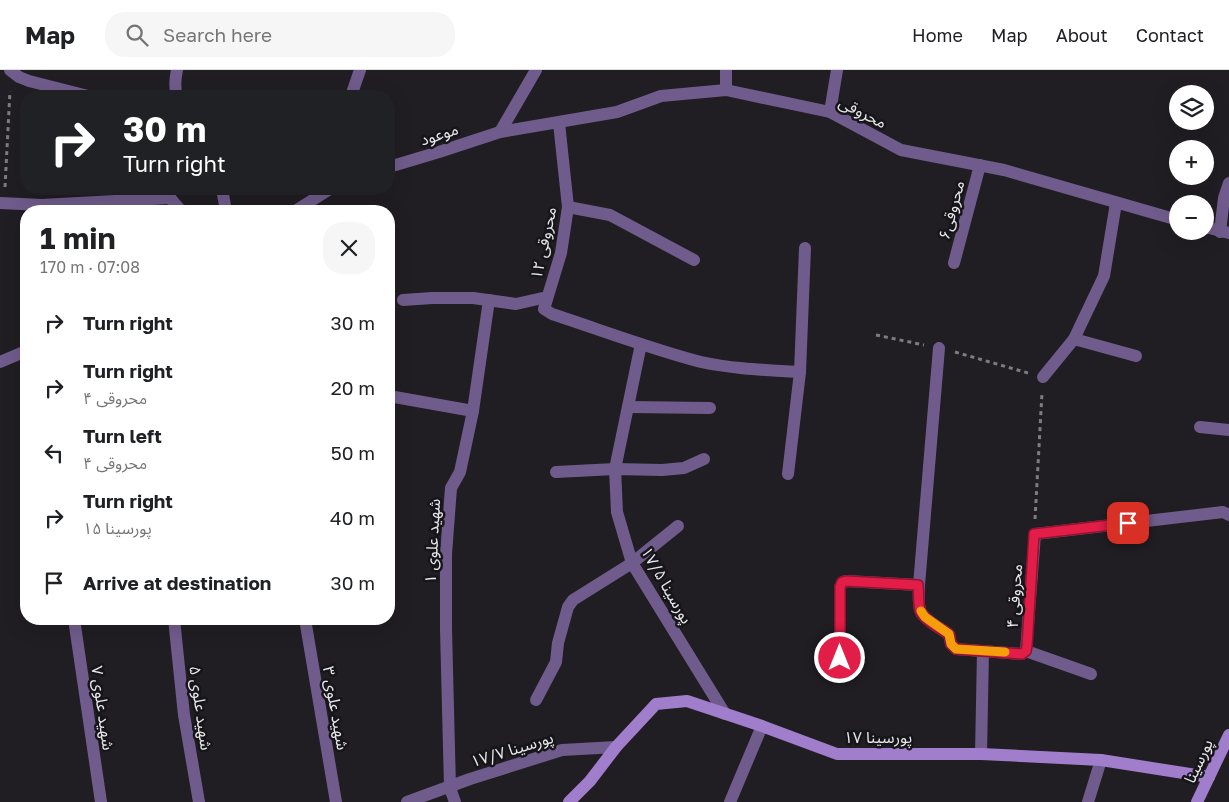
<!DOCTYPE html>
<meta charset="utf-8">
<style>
body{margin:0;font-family:"Golos Text","Noto Sans Arabic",sans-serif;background:#f6f6f6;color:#202124;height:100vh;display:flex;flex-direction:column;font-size:19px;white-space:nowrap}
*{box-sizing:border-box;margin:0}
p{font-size:16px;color:#757577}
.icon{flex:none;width:28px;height:28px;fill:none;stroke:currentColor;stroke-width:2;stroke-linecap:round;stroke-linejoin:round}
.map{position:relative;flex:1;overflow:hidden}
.details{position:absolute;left:20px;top:135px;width:375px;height:420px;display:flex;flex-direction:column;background:#fff;border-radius:20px;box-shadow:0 5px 20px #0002}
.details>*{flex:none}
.hud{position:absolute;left:20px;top:20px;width:375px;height:105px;border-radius:20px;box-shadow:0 5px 20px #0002;background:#202124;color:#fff;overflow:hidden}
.tools{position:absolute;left:1169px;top:15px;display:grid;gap:10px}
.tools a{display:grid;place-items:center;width:45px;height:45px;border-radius:50%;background:#fff;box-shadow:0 5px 20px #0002;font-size:25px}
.pin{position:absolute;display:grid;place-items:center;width:42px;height:42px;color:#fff;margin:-21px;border-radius:10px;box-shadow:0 2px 8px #0006}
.me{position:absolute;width:55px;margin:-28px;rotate:0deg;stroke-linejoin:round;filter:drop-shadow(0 0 4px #0008)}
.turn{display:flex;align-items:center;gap:18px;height:105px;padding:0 20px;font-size:22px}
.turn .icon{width:65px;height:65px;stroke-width:2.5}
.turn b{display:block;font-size:35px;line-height:42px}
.round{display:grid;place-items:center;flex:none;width:52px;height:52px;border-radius:20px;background:#f6f6f6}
.headline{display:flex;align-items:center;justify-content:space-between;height:85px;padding:0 20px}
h1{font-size:30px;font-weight:700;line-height:38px}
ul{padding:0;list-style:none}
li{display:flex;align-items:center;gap:15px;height:65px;padding:0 20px}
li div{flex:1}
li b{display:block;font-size:19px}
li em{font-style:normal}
header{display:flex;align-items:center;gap:30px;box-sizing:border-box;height:70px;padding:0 25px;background:#fff;border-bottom:1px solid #e0e0e0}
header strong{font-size:24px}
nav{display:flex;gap:28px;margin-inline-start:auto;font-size:18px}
.search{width:350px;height:45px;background:#f6f6f6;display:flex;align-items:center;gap:12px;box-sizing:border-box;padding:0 18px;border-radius:20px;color:#757577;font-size:19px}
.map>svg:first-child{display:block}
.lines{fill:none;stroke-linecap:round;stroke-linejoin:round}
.path{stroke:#7d7c7f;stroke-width:3;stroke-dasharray:4 4;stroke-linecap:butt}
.street{stroke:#705c8c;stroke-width:12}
.secondary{stroke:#a07ecb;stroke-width:12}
.route-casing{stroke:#92132f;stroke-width:12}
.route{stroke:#e11d48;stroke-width:9}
.slow{stroke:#f59e0b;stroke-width:9}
.labels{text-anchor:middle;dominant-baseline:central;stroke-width:5;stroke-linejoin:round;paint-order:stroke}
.street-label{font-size:16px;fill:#e8e7ea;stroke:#161519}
</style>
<header>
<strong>Map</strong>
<div class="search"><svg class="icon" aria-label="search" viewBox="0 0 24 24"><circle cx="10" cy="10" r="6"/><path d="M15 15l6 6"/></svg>Search here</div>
<nav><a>Home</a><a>Map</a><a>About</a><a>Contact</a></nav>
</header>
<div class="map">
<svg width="1229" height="732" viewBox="0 0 1229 732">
<rect width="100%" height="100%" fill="#201e22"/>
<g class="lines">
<!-- path -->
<g class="path">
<polyline points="5,117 10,21"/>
<polyline points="876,265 924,275"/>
<polyline points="955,282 1028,303"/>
<polyline points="1035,449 1042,323"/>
</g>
<!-- street -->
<g class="street">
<polyline points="10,0 19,7 29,11 88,26"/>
<polyline points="726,0 726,20"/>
<path d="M177,26C174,17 175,9 177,0"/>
<polyline points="351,26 360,0"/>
<polyline points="830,42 837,0"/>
<path d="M559,53L568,137L561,183L544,239L552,244C601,260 651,279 701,292C733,299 767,300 800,302"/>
<polyline points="500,62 536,0"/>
<polyline points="389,97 439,82 500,62 617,42 661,26 726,20 830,42 901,80 1004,100 1178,150"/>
<polyline points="167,119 170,128 181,141"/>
<polyline points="222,119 226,141"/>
<polyline points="0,133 42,135 170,128"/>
<polyline points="568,137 610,145 694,190"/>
<polyline points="295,141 330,119"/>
<polyline points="1205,157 1229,163"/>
<polyline points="1220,162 1224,128 1229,113"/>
<polyline points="954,193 980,95"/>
<polyline points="403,230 432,228 473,228 516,234 547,227"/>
<polyline points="1074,269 1136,286"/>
<polyline points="641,274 615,399 617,442 632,493 725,644"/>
<path d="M939,278L919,515C919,523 918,533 920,540C923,549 941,559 949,564L951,574L956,579L1022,584L1026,581L1035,464L1223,442L1229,445"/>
<polyline points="0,292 26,281"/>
<polyline points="1043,307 1074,269 1104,206 1116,133"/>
<polyline points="389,326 473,341"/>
<polyline points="628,337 710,338"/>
<polyline points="1200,357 1229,360"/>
<polyline points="556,402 615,399 662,400 684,398 704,389"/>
<polyline points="788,404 800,302 805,178"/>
<polyline points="74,549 101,732"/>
<polyline points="174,549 184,645 199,732"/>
<polyline points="305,549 336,732"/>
<polyline points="1026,581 1091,604"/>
<polyline points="840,588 840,517 843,512 846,511 919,515"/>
<polyline points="536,630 556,592 558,573 568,537 573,530 632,493 678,456"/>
<polyline points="981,684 983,581"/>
<polyline points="407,732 470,709 562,680 616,677"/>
<polyline points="455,732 450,718 446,559 446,484 451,418 460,402 473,341 489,230"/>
<polyline points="730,732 762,656"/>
<polyline points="1088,732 1101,690"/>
</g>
<!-- secondary -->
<g class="secondary">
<polyline points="569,732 590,711 616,677 656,634 687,631 762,656 837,684 981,684 1101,690 1209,707"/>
<polyline points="1197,732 1229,665"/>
</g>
</g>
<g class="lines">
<defs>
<path id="route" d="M840,588V517L842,512L846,511L918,515C919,523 918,533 920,540C923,549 941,559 949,564L951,574L956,579L1022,584L1026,581L1027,576L1034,464L1128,453"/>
</defs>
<!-- route casing -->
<use href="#route" class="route-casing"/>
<!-- route -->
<use href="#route" class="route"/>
<!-- slow -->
<polyline class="slow" points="921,541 925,547 949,564 951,574 956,579 1005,582"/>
</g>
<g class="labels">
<!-- street labels -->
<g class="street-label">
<text transform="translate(863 42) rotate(27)">محروقی</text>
<text transform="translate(439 64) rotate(-18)">موعود</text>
<text transform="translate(951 140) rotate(-75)">محروقی۶</text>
<text transform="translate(543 173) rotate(-78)">محروقی ۱۲</text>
<text transform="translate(432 471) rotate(-87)">شهید علوی ۱</text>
<text transform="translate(667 515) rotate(60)">پورسینا ۱۷/۵</text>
<text transform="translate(1014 526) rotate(-86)">محروقی ۴</text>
<text transform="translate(103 638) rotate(82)">شهید علوی ۷</text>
<text transform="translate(201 638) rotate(82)">شهید علوی ۵</text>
<text transform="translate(336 638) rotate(80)">شهید علوی ۳</text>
<text x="878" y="667">پورسینا ۱۷</text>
<text transform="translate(512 679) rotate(-17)">پورسینا ۱۷/۷</text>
<text transform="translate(1198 691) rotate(-65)">پورسینا</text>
</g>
</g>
</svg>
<div class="tools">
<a><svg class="icon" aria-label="layers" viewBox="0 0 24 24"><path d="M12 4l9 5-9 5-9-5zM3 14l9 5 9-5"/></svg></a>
<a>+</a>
<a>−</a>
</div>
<div class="pin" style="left:1128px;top:453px;background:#d93025"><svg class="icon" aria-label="arrive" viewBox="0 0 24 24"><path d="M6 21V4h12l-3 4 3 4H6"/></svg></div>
<svg class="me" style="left:840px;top:588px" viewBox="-20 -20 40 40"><circle r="17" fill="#e11d48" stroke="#fff" stroke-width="3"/><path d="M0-11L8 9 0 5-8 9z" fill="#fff"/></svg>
<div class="hud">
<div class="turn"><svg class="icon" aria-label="right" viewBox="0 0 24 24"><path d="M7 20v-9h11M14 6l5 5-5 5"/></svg><div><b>30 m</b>Turn right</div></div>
</div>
<section class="details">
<div class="headline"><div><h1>1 min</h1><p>170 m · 07:08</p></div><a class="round"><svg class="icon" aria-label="close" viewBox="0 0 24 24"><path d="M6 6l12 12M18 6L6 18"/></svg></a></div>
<ul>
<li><svg class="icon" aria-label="right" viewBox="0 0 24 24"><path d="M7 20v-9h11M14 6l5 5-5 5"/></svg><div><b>Turn right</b></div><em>30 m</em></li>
<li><svg class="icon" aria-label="right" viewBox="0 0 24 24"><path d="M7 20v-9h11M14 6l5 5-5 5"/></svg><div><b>Turn right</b><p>محروقی ۴</p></div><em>20 m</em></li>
<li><svg class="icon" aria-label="left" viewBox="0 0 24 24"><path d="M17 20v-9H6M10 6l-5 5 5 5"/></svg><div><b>Turn left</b><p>محروقی ۴</p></div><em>50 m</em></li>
<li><svg class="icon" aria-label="right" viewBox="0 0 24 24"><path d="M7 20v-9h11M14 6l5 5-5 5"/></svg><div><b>Turn right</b><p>پورسینا ۱۵</p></div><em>40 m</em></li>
<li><svg class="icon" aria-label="arrive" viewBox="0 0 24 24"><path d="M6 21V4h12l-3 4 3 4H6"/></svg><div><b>Arrive at destination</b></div><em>30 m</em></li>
</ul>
</section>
</div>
